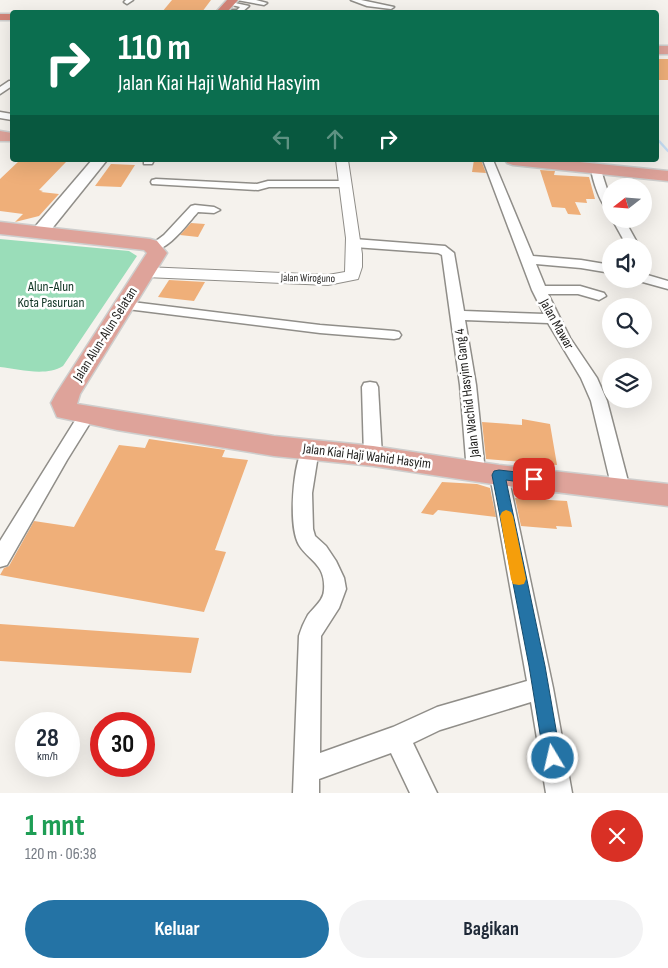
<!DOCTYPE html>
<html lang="id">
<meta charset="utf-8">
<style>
body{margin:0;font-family:"Sofia Sans Condensed",sans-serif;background:#f2f2f3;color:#1f2937;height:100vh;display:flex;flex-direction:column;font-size:19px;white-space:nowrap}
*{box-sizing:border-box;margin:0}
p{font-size:16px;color:#747a83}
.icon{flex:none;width:28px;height:28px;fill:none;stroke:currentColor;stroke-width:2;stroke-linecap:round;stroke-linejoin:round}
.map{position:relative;height:793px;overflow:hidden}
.sheet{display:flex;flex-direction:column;background:#fff;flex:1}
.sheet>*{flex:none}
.top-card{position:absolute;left:10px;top:10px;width:649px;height:152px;border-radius:5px;box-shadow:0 5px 20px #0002;background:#0b6e4f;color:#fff;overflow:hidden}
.needle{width:32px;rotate:253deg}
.buttons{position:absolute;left:602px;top:178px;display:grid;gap:10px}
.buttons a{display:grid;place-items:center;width:50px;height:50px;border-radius:50%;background:#fff;box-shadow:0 5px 20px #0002;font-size:25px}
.speed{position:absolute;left:15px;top:712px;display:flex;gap:10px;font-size:25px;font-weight:700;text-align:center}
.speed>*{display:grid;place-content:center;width:65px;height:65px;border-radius:50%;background:#fff;box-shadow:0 5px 20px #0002;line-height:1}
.speed small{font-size:12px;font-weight:400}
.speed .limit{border:8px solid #d22;background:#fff;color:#111}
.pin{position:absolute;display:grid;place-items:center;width:42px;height:42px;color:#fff;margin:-21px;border-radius:10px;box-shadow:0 2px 8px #0006}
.me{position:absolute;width:55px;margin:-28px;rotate:351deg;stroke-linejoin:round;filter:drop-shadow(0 0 4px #0008)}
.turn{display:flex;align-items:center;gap:18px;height:105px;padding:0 25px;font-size:22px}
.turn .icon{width:65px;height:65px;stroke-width:2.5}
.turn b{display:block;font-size:35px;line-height:42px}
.lanes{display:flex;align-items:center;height:48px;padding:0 25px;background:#0003;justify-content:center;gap:25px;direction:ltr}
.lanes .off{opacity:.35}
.round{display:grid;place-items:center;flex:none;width:52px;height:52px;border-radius:26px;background:#f2f2f3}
.overview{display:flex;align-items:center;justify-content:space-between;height:85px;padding:0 25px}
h1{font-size:30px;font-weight:700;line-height:38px;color:#1e9e55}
.primary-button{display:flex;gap:10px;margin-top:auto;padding:10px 25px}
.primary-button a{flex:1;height:58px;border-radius:30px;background:#2473a5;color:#fff;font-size:20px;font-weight:700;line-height:58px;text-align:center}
.primary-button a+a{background:#f2f2f3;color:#1f2937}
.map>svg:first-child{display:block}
.green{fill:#9addb9}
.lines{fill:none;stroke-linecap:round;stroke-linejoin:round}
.stream{stroke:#c7def5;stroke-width:2.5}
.building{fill:#efaf79}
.minor-casing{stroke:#908e89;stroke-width:3}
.tertiary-casing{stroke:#908e89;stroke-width:2}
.secondary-casing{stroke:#908e89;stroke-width:3}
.primary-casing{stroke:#cececd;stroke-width:3}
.trunk-casing{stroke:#cececd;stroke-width:3}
.minor{fill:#fff;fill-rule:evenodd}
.tertiary{fill:#fff;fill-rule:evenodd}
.secondary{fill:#fff;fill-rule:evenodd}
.primary{fill:#dea39a;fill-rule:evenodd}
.trunk{fill:#d38478;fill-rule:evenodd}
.route{fill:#2473a5;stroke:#174b6b}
.slow{fill:#f59e0b}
.labels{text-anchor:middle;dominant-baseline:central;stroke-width:5;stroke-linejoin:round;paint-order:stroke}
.far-street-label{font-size:11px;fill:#1f1e1c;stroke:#fff}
.park-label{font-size:14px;fill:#103524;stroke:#fff}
.street-label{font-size:14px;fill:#1f1e1c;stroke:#fff}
</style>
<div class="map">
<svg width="668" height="793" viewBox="0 0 668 793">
<rect width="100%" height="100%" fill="#f5f2ed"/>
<!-- green -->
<path class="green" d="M0,239L129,251L137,256L63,366C45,377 19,369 0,367Z"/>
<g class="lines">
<!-- stream -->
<polyline class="stream" points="659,141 668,151"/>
</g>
<!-- building -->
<g class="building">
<polygon points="172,0 211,0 202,12 162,12"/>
<rect x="656" y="59" width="12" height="21"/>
<polygon points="46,160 66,162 39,190 43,191 41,192 59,194 39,216 15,222 23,214 0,211 0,179 19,161 44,162"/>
<polygon points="474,160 481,160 486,173 472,172"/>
<polygon points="111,164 135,165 121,187 95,186"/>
<polygon points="540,170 555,171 554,175 589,177 595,199 586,199 587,203 575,202 581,215 568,214 565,208 552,207"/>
<polygon points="191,223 205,224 198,237 180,235"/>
<polygon points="169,280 205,282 194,301 158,297"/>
<polygon points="522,419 550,424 557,465 486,459 482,422 522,425"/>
<polygon points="149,439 225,450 222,457 248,460 215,550 226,552 204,612 0,575 4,568 9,566 34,521 74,527 119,445 145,448"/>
<polygon points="442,482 477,484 490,488 496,517 438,510 433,515 421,513"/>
<polygon points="515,498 567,501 572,527 556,526 557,529 521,526"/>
<polygon points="0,624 199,638 191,673 0,661"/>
</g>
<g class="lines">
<defs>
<g id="minor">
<polygon points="126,0 133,0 127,4 124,2"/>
<polygon points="237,0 256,0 267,3 264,5"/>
<polygon points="351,0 361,0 394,7 391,9 367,6"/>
<polygon points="235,3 249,6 242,12 218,12 221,10 237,10 240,7 232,5"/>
<polygon points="9,81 12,81 12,86 0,94 0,87"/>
<polygon points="0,112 12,114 12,120 0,118"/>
<polygon points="144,160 154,160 152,164 144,164"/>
<polygon points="483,160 493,160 533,256 581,260 611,265 611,273 581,268 536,264 545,286 580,286 604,293 606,296 599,300 578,294 548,294 570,338 597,378 607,401 630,489 628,494 621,496 614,494 612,489 591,401 581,378 548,323 465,320 476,385 485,472 482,477 476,479 470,477 467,472 460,385 442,255 438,253 354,247 348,243 354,239 445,246 454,253 464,311 544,314 532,290"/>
<path d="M596,165L601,168C604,185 611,193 611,211C601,209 592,178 591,168Z"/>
<polygon points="156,179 257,184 268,181 345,181 350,184 345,187 269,187 258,190 152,184 151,182 152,180"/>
<path d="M195,205L214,207L220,210L214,213L198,212C188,223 166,254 150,250L148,247L164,235L191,206Z"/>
<polygon points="612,219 624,219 639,246 627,246"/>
<polygon points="644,274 668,281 668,289 639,281 638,279 644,279"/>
<polygon points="124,301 320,325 394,331 399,332 401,335 399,338 394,339 320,333 119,308 117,305 119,302"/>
<polygon points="370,382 376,383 378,387 382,456 379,461 373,462 367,461 364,456 362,387 364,383"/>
<polygon points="87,409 93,411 95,415 67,460 7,565 0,567 0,541 81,411"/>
<path d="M310,443L316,445L319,449L312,493L313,529L315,536L326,546L336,561L344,578L346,589L339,608L321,636L320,753L393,727L437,707L527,681L490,475L493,470L499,468L505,470L508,475L553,688L572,793H546L531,702L440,730L413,743L437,793H410L391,753L319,779V793H293L299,636C301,629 304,622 308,615C314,607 324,600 324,590C326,564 309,561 299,545C288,526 293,464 304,445Z"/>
</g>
<polygon id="tertiary" points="336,160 348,160 362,254 362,267 358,279 328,285 145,277 139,275 137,272 139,269 145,267 328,275 345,272 346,238"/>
<polygon id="secondary" points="92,160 107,160 46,236 34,236 32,232 34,228"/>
<g id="primary">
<rect x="656" y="46" width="12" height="8"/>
<polygon points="0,131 12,133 12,141 0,141"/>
<polygon points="505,160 560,160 668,171 668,181 513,165 507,163"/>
<polygon points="0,222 150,239 157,241 167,253 80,394 77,404 274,436 373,446 499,465 668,484 668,506 499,485 373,466 274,456 117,430 57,417 51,403 56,394 147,253 144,250 0,234"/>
</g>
<g id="trunk">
<polygon points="227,0 238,0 227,12 216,12"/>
<rect x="0" y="14" width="12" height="6"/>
</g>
</defs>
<!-- minor casing -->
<use href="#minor" class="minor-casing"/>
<!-- tertiary casing -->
<use href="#tertiary" class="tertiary-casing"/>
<!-- secondary casing -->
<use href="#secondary" class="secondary-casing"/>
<!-- primary casing -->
<use href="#primary" class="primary-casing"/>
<!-- trunk casing -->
<use href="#trunk" class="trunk-casing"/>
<!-- minor -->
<use href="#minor" class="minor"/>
<!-- tertiary -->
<use href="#tertiary" class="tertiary"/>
<!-- secondary -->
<use href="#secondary" class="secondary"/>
<!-- primary -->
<use href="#primary" class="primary"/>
<!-- trunk -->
<use href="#trunk" class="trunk"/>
</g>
<!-- route -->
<polygon class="route" points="499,470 534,474 538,475 540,479 538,482 534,484 506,480 545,666 561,758 559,764 553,767 546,764 544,758 529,666 492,475 494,471"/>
<!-- slow -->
<polygon class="slow" points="506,510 511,512 513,516 526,579 524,584 519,585 513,584 511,579 500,516 502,512"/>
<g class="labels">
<!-- far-street labels -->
<g class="far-street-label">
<text transform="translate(308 278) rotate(1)">Jalan Wiroguno</text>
</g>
<!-- park labels -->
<g class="park-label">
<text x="51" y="286">Alun-Alun<tspan x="51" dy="16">Kota Pasuruan</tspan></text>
</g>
<!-- street labels -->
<g class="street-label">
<text transform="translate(557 324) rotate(61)">Jalan Mawar</text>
<text transform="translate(105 334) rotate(-58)">Jalan Alun-Alun Selatan</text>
<text transform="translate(467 393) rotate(-97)">Jalan Wachid Hasyim Gang 4</text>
<text transform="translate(367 456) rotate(7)">Jalan Kiai Haji Wahid Hasyim</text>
</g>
</g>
</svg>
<div class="buttons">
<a><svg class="needle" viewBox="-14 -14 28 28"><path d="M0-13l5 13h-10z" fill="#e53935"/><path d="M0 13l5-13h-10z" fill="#747a83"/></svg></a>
<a><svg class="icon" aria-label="sound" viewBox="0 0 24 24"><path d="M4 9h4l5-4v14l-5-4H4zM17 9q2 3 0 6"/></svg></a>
<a><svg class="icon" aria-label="search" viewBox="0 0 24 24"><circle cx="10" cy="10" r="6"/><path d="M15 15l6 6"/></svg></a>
<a><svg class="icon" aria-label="layers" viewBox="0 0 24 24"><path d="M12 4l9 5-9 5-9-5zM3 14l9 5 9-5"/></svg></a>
</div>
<div class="speed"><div>28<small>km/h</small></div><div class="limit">30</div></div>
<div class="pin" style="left:534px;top:479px;background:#d93025"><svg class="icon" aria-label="arrive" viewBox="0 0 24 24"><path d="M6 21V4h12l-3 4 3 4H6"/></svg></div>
<svg class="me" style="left:553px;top:758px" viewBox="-20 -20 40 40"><circle r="17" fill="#2473a5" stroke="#fff" stroke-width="3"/><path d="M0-11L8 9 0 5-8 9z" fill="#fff"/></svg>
<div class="top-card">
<div class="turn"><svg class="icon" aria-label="right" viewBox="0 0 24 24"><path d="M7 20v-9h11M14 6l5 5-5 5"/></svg><div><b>110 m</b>Jalan Kiai Haji Wahid Hasyim</div></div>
<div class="lanes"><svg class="icon off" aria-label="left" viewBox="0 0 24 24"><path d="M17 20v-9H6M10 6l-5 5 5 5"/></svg><svg class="icon off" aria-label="ahead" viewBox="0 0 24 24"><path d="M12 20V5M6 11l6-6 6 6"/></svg><svg class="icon" aria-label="right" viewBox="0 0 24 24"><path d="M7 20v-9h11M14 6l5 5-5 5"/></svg></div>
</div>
</div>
<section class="sheet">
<div class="overview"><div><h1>1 mnt</h1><p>120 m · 06:38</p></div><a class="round" style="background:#d93025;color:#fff"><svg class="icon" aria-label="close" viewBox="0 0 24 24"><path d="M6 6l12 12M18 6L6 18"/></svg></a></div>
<div class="primary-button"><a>Keluar</a><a>Bagikan</a></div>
</section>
